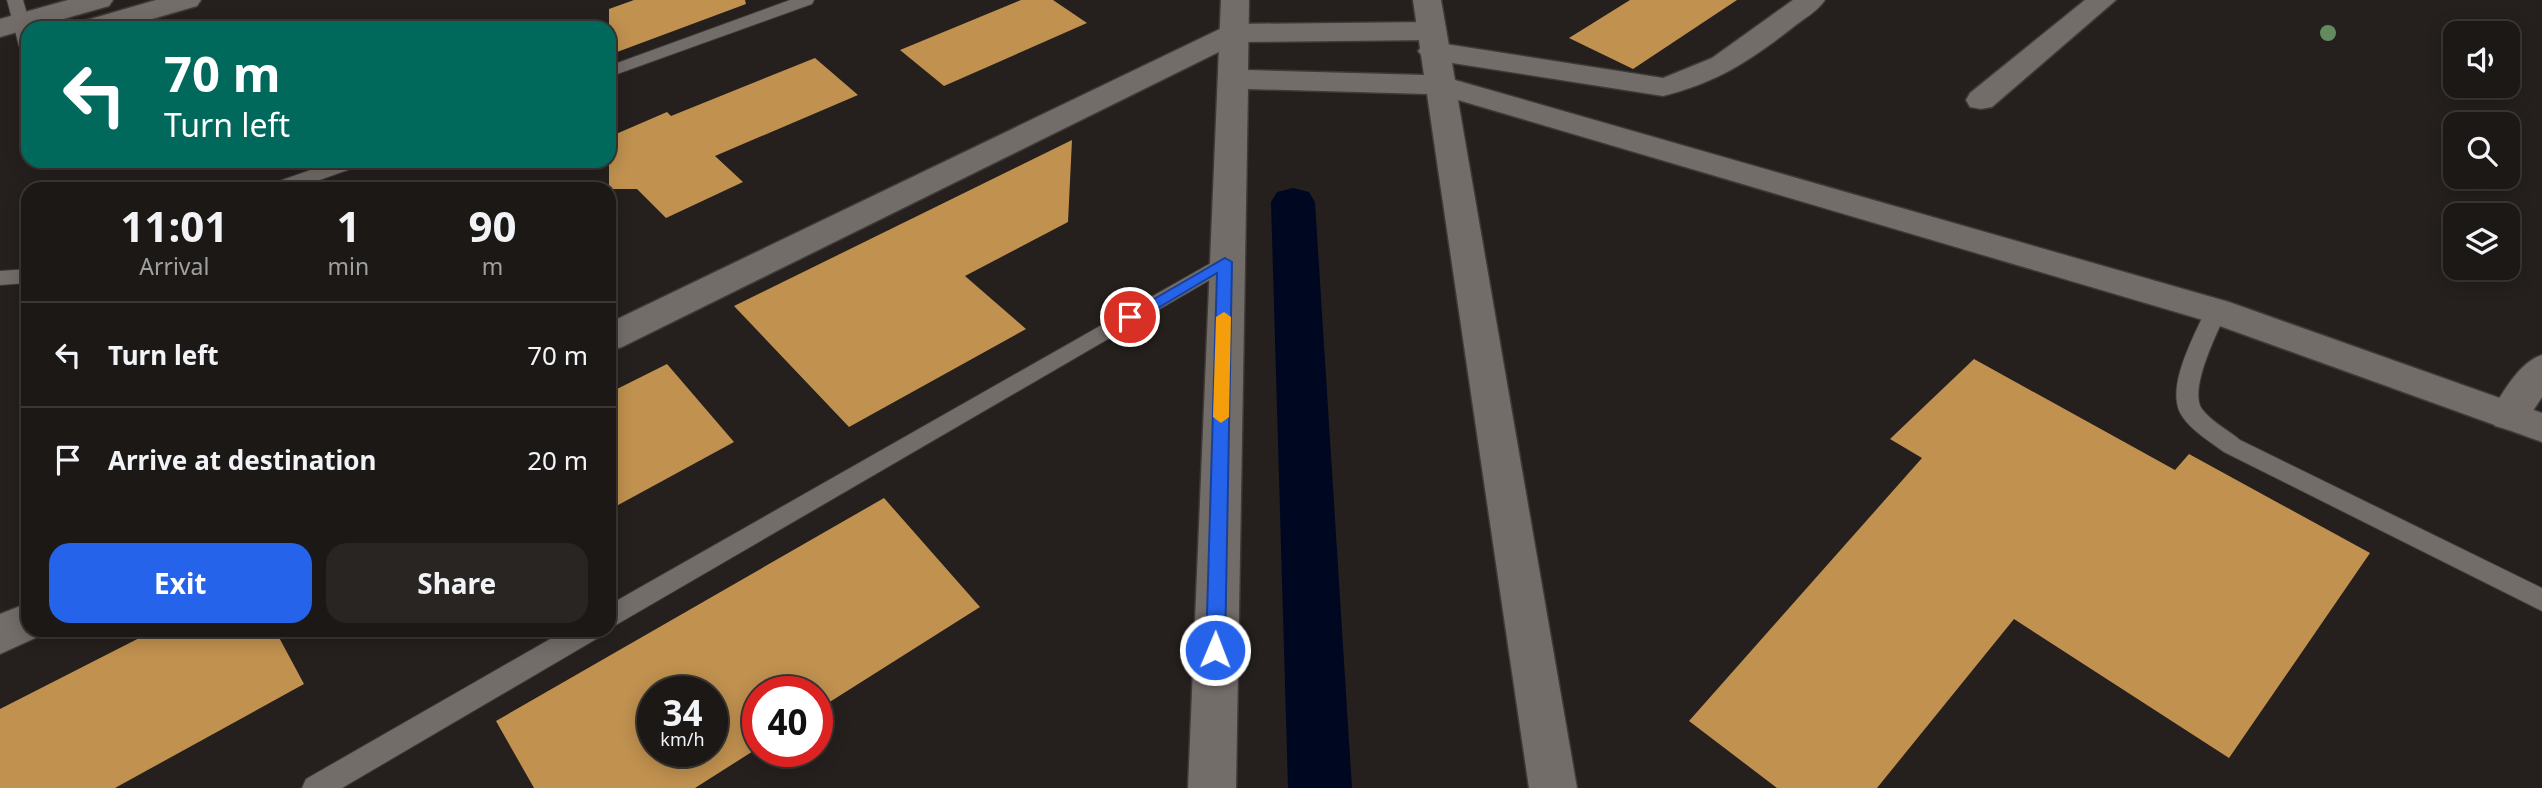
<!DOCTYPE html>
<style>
body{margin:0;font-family:"Noto Sans",sans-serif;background:#292523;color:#f1f3f6;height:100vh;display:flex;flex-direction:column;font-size:26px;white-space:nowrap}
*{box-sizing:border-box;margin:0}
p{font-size:23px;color:#a0a0a1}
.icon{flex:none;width:38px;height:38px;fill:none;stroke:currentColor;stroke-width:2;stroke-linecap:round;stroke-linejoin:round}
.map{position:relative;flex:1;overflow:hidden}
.panel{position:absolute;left:21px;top:182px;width:595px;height:455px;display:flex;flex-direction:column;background:#1c1816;border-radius:21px;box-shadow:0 4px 18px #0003,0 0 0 2px #3a3735}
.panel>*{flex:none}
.hud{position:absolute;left:21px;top:21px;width:595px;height:147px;border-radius:21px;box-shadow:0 4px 18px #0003,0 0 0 2px #3a3735;background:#00695c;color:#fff;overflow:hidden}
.tools{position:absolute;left:2443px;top:21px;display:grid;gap:14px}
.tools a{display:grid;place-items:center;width:77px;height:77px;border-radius:14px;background:#1c1816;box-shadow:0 4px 18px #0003,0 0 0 2px #3a3735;font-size:35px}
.speed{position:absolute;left:637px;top:676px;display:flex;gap:14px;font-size:35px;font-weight:700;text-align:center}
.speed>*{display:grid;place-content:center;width:91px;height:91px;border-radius:50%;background:#1c1816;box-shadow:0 4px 18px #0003,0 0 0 2px #3a3735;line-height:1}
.speed small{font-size:18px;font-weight:400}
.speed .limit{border:10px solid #d22;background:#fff;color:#111}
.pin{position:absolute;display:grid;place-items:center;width:60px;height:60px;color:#fff;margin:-30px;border:4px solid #fff;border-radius:50%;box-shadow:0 2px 7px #0007}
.me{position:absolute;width:77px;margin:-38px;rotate:1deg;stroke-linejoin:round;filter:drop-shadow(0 0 5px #0008)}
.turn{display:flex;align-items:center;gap:24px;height:147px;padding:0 28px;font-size:32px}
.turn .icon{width:91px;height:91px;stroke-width:2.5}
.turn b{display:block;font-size:49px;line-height:60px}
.eta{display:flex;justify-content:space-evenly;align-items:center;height:119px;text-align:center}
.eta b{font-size:42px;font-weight:700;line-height:49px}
.primary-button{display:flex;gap:14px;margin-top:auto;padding:14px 28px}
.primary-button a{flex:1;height:80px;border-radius:21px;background:#2563eb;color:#fff;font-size:28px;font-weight:700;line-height:80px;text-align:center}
.primary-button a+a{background:#292523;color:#f1f3f6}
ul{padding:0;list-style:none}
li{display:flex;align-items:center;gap:21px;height:105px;padding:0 28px;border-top:2px solid #3a3735}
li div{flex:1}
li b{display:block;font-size:26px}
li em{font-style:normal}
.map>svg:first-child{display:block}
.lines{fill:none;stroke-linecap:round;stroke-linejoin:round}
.canal{fill:#000720;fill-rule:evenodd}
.building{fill:#c0914f;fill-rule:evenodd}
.service-casing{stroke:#3e3a38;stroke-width:2}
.minor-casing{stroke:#3e3a38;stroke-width:3}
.tertiary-casing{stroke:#3e3a38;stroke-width:3}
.service{fill:#736d69;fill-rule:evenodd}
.minor{fill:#736d69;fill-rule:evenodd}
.tertiary{fill:#736d69;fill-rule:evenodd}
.tree{fill:#648b5f}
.route{fill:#2563eb;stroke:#184099;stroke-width:2}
.slow{fill:#f59e0b}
</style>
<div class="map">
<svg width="2542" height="788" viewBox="0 0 2542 788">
<rect width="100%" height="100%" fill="#25201d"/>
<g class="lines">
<!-- canal -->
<polygon class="canal" points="1293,188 1309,192 1315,202 1352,788 1288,788 1271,202 1277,192"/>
</g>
<!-- building -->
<g class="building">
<polygon points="634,0 745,0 746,4 609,55 609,9"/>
<polygon points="1021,0 1053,0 1087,23 944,86 900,50"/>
<polygon points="1630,0 1737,0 1633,69 1569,38"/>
<polygon points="815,58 858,95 715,156 743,182 666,218 637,189 609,189 609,137 667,112 671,116"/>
<polygon points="1072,140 1068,222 965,276 1026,329 849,427 734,306"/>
<polygon points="1974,359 2175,470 2189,454 2370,553 2229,758 2014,619 1877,788 1777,788 1689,721 1922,458 1890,439"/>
<polygon points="667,364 734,442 609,510 609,393"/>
<path d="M884,498L980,607L817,710V691H758V748L695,788H534L496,721ZM653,691H712V751H653Z"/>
<polygon points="155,630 275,630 304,684 115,788 0,788 0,709"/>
</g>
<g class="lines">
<defs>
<g id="service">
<polygon points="7,0 23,0 31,28 28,28 28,51 19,46"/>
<polygon points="790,0 814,0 812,4 609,77 609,66"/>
<polygon points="336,161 365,161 362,165 294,189 265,189 268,185"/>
<polygon points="1225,255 1232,257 1235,262 1232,267 609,629 609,605"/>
<polygon points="28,269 28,283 0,285 0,271"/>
<path d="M2216,304L2224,306L2227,311C2218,331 2188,390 2202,409C2212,422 2228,430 2240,440L2542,588V611L2224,452C2209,441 2192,431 2182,416C2164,389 2194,337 2205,311L2208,306Z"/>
<polygon points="566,630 602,630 598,638 342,788 302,788 306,779"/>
</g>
<g id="minor">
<path d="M1793,0H1825C1817,12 1803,19 1792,28C1750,61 1716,83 1663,96L1433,60L1423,57L1418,51L1423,45L1433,42L1663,78L1712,58Z"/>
<polygon points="2085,0 2116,0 1992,107 1981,109 1970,107 1966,100 1970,93"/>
<polygon points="1431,22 1441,25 1445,31 1441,37 1431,40 1239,42 622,347 609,351 609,323 1224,27 1234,24"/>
<path d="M2542,355V397L2523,426L2509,430L2495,426L2489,416C2501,395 2519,362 2542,355Z"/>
<polygon points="28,603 28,630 46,630 44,634 0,654 0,614"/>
</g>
<g id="tertiary">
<polygon points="68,0 113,0 109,6 0,37 0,19"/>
<polygon points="156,0 201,0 197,6 121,28 76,28 80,22"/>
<polygon points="1221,0 1249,0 1248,70 1424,75 1413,0 1441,0 1455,80 2229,302 2542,413 2542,442 2203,320 1458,100 1577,788 1529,788 1427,94 1248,89 1236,788 1188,788"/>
</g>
</defs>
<!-- service casing -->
<use href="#service" class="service-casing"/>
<!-- minor casing -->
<use href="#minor" class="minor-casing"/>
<!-- tertiary casing -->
<use href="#tertiary" class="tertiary-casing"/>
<!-- service -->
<use href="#service" class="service"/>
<!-- minor -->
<use href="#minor" class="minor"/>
<!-- tertiary -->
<use href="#tertiary" class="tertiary"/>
</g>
<!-- trees -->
<circle class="tree" cx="2328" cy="33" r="8"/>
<!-- route -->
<polygon class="route" points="1225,258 1232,262 1225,650 1222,655 1215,657 1209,655 1206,650 1217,273 1136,321 1130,322 1123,317"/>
<!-- slow -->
<polygon class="slow" points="1224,312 1231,317 1229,417 1221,423 1213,417 1216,317"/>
</svg>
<div class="tools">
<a><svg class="icon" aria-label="sound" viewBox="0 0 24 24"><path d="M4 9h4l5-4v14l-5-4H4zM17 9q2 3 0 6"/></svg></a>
<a><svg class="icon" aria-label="search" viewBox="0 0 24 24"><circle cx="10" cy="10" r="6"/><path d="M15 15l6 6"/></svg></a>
<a><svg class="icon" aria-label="layers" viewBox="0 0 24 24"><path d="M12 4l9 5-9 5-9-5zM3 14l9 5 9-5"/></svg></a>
</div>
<div class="speed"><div>34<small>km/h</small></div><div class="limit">40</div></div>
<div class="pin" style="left:1130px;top:317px;background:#d93025"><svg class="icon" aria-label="arrive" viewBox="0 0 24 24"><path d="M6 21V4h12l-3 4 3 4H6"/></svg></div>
<svg class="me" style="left:1215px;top:650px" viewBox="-20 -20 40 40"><circle r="17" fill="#2563eb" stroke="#fff" stroke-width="3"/><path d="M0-11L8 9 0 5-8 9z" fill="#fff"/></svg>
<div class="hud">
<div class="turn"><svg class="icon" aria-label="left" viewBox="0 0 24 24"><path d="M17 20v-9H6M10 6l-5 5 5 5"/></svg><div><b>70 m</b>Turn left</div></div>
</div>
<section class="panel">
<div class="eta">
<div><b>11:01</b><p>Arrival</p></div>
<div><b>1</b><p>min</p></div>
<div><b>90</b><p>m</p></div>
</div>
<ul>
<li><svg class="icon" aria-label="left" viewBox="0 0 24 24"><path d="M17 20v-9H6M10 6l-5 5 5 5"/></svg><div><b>Turn left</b></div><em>70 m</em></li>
<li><svg class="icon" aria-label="arrive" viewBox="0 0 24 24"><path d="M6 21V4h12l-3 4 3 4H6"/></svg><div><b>Arrive at destination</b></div><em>20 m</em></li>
</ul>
<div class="primary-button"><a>Exit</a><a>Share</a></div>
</section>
</div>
